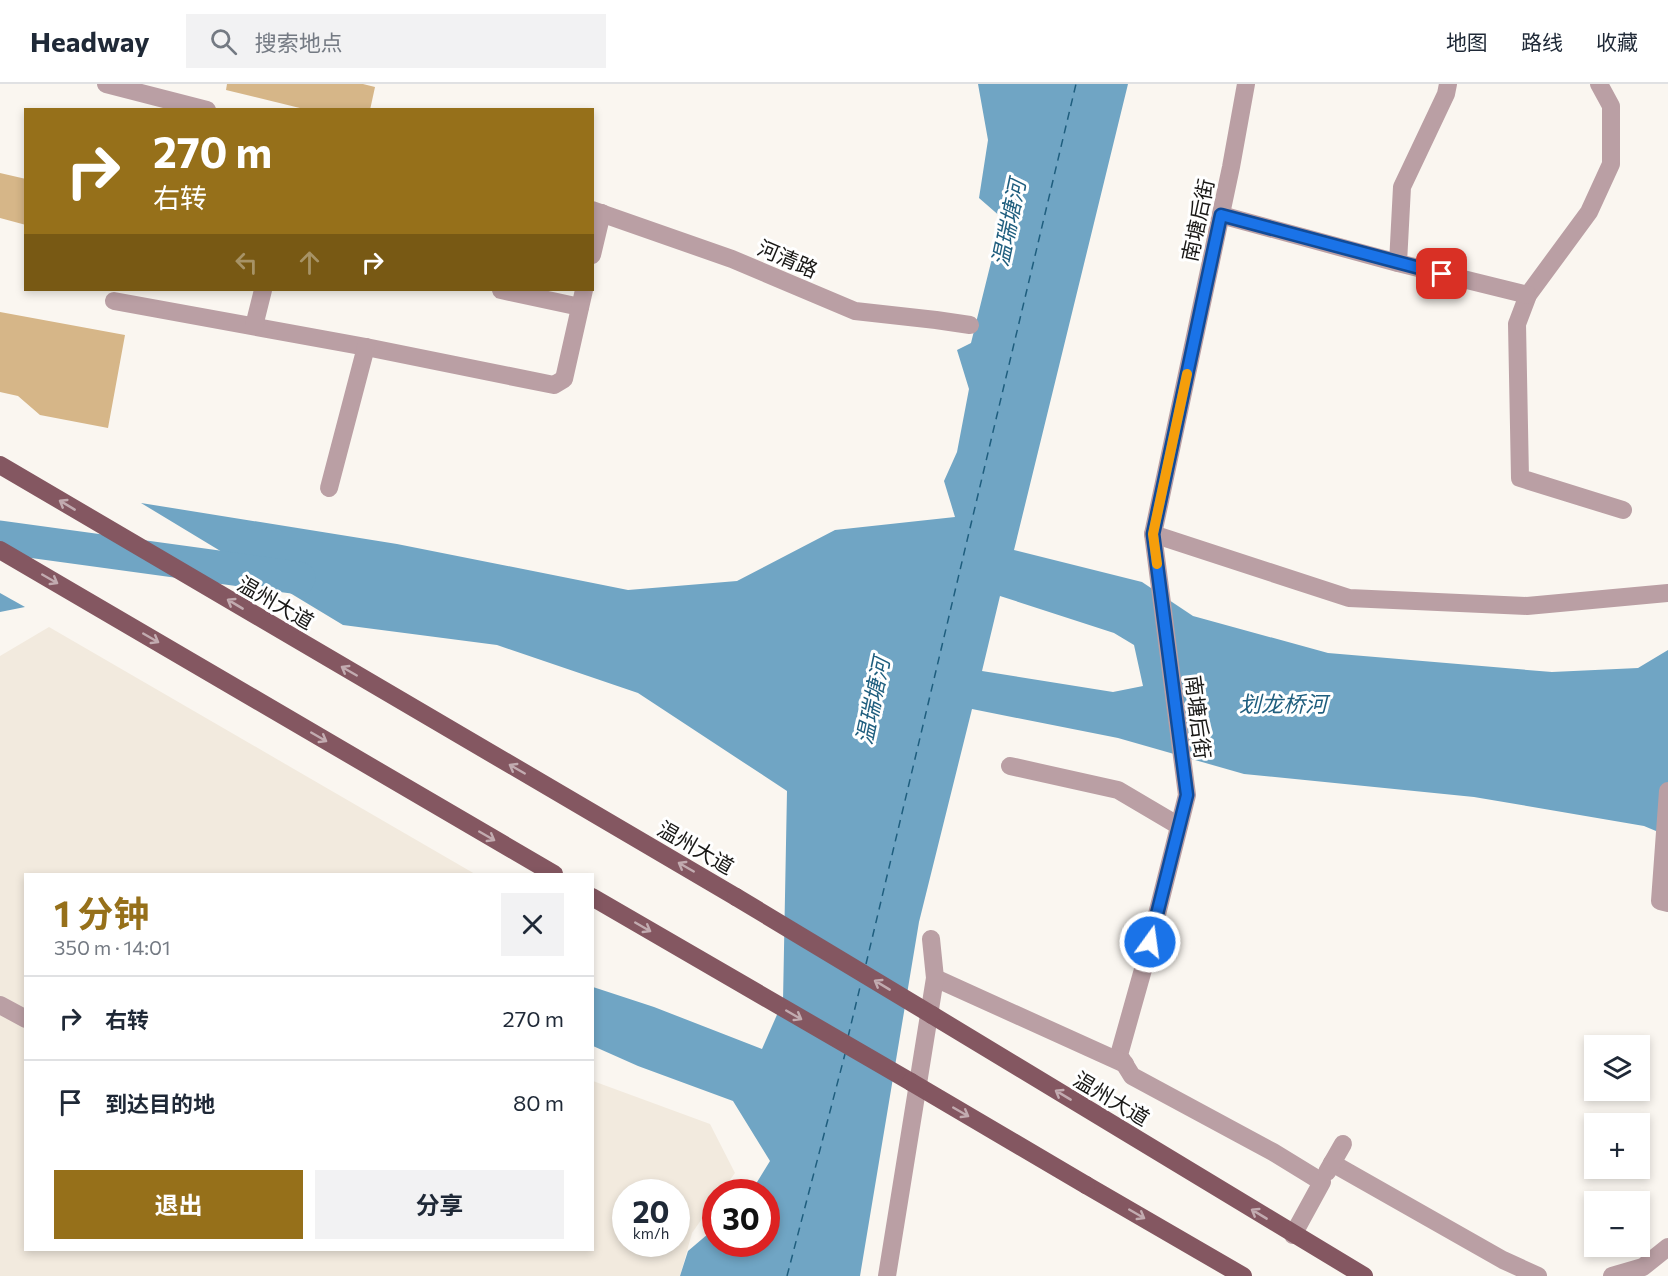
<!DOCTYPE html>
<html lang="zh">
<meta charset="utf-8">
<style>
body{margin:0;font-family:Commissioner,"Noto Sans SC",sans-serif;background:#f2f2f3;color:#1f2937;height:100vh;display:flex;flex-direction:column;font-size:22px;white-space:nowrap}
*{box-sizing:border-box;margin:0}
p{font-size:20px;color:#747a83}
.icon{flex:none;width:33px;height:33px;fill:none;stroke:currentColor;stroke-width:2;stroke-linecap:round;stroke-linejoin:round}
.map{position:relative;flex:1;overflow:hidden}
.panel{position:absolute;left:24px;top:789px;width:570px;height:378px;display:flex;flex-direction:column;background:#fff;border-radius:0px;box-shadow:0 3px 9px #0003}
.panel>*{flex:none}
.banner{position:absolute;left:24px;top:24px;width:570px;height:183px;border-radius:0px;box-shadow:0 3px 9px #0003;background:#96701a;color:#fff;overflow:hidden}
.controls{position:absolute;left:1584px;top:951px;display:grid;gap:12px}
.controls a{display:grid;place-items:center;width:66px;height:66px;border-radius:0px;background:#fff;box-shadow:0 3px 9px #0003;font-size:30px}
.speed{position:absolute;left:612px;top:1095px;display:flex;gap:12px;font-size:30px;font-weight:700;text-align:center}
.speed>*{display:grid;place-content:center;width:78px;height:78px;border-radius:50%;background:#fff;box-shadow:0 3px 9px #0003;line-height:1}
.speed small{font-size:15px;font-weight:400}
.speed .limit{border:9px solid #d22;background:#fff;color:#111}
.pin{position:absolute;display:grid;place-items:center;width:51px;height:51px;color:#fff;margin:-26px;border-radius:12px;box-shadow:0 3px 9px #0006}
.me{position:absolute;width:66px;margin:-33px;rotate:14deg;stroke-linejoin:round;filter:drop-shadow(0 0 4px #0008)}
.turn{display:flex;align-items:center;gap:21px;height:126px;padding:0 30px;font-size:27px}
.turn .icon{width:78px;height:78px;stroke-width:2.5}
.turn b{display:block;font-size:42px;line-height:51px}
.lanes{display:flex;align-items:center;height:57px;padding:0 30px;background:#0003;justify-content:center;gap:30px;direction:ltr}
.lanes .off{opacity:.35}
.round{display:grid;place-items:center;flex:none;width:63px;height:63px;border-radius:0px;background:#f2f2f3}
.summary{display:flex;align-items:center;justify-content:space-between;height:102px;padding:0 30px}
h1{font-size:36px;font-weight:700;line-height:45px;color:#96701a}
.action{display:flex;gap:12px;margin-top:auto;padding:12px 30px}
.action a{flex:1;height:69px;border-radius:0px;background:#96701a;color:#fff;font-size:24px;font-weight:700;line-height:69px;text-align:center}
.action a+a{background:#f2f2f3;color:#1f2937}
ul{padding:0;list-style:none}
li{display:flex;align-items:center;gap:18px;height:84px;padding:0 30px;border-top:2px solid #e0e1e3}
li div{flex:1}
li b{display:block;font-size:22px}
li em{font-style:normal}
header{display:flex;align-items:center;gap:36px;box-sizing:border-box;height:84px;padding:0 30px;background:#fff;border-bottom:2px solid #e0e1e3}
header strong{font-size:28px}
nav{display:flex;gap:33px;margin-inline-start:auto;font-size:21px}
.search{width:420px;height:54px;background:#f2f2f3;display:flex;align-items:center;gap:15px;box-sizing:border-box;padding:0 21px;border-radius:0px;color:#747a83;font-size:22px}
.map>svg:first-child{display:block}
.built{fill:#f2eade;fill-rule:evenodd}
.water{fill:#70a5c4;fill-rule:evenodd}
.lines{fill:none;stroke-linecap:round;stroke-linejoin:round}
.river{stroke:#70a5c4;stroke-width:33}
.ferry{stroke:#1f5e7e;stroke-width:1.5;stroke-dasharray:8 6;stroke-linecap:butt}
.building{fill:#d6b688}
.minor{stroke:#ba9fa4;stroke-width:18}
.major{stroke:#845761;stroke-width:18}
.major-bridge{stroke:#845761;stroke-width:18}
.oneway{stroke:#c2abb0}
.route-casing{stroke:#114b97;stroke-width:15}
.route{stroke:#1a73e8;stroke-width:10}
.slow{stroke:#f59e0b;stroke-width:10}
.labels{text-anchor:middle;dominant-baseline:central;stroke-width:6;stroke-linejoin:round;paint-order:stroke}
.street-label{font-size:21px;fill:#191816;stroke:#fff}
.water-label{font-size:22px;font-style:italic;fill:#1f5e7e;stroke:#fff}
</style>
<header>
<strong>Headway</strong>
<div class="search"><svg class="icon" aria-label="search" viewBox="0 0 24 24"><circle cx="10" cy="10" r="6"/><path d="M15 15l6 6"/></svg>搜索地点</div>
<nav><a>地图</a><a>路线</a><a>收藏</a></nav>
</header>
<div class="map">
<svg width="1668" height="1192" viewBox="0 0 1668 1192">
<rect width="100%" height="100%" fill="#faf6f0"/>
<!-- built -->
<path class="built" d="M49,543L475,790H26V1166H592L593,997L710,1040L735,1089L721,1108H716L715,1116L692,1149L680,1192H0V572ZM626,1108H676V1160H626Z"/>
<!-- water -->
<g class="water">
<path d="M978,0H1128L1014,466L1142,498L1193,532L1328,569L1552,588L1638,584L1668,566V752L1644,742L1474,713L1244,690L1118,654L972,625L919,838L860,1192H680L688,1167L715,1144L716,1160H766V1108H751L770,1077L733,1017L638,982L593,962V903L654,923L762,965L783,917L787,707L638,609L497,561L343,541L141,419L397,460L628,506L737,497L835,446L955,433L944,397L957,368L969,305L957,266L971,259L1002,134L979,114L988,56ZM1000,512L1114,549L1134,561L1143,602L1113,608L982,587Z"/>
<polygon points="0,509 25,523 0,528"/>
</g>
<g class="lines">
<!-- river -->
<polyline class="river" points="0,453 299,494"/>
<!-- ferry -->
<g class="ferry">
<polyline points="866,880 1076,0"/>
<polyline points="848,953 861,899"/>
<polyline points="787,1192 845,970"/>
</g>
</g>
<!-- building -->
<g class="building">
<polygon points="227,0 363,0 375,3 370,26 308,26 226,6"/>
<polygon points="0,89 26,95 26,141 0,134"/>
<polygon points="0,228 125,251 108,344 40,331 18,312 0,308"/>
</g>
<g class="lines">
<!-- minor -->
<g class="minor">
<polyline points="106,0 207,26"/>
<polyline points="1246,0 1231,83 1153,450 1187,711 1144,882 1119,971 1132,992 1273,1068 1322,1098 1293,1151"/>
<polyline points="1599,0 1611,22 1611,80 1589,128 1528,211 1517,240 1520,394 1623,426"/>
<polyline points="592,126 732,175 855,227 936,236 970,241"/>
<polyline points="1221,131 1398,179 1528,211"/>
<polyline points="592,171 602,129"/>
<polyline points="1398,179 1402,103 1446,10 1448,0"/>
<polyline points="501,206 580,223"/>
<polyline points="114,217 366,263 554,301 564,295 584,206"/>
<polyline points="254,242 263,206"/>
<polyline points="329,404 366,263"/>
<polyline points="1153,450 1349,514 1527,522 1668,509"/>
<polyline points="1010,682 1118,706 1179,742"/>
<polyline points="1668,707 1660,817 1668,819"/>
<polyline points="935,894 1125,980"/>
<polyline points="0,921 26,935"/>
<polyline points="1332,1079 1503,1176 1538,1192"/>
<polyline points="1327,1088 1343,1060"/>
<polyline points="887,1192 935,894 931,855"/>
<polyline points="1612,1192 1643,1183 1668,1163"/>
</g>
<!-- major -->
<g class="major">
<polyline points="0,381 736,813"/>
<polyline points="0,466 554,790"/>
<polyline points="592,813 911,998"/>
<polyline points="932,931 1364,1192"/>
<polyline points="1086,1101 1243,1192"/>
</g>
<!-- major-bridge -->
<g class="major-bridge">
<polyline points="736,813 932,931"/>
<polyline points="911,998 1086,1101"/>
</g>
</g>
<!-- one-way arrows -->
<defs><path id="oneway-shaft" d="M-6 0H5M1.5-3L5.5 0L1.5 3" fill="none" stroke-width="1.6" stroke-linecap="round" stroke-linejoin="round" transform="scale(1.5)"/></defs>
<g class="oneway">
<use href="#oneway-shaft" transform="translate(67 421) rotate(-149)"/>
<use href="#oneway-shaft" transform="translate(50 495) rotate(30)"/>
<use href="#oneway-shaft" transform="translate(235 520) rotate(-149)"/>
<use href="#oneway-shaft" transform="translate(151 554) rotate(30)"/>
<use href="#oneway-shaft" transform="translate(349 587) rotate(-150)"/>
<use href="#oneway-shaft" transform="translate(319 653) rotate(30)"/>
<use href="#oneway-shaft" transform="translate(517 685) rotate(-150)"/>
<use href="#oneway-shaft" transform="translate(487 752) rotate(30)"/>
<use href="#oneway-shaft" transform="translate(686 783) rotate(-150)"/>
<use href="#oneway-shaft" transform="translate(643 843) rotate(30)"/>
<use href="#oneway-shaft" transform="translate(882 901) rotate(-149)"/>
<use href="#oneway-shaft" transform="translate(794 931) rotate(30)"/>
<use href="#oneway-shaft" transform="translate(1063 1011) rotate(-149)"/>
<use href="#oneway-shaft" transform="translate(961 1028) rotate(30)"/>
<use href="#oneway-shaft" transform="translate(1137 1130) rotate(30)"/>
<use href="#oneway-shaft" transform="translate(1259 1130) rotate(-149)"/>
</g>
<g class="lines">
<defs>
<polyline id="route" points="1150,858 1187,711 1153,450 1221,131 1442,190"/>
</defs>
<!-- route casing -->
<use href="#route" class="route-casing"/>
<!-- route -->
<use href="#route" class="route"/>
<!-- slow -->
<polyline class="slow" points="1157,480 1153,450 1187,290"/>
</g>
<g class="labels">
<!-- street labels -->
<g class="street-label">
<text transform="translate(1197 136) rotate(-78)">南塘后街</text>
<text transform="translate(788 174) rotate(23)">河清路</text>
<text transform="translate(276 518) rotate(30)">温州大道</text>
<text transform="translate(1199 633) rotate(83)">南塘后街</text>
<text transform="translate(696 763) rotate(30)">温州大道</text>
<text transform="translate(1112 1014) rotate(31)">温州大道</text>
</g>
<!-- water labels -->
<g class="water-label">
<text transform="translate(1008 139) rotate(-78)">温瑞塘河</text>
<text transform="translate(872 617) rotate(-78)">温瑞塘河</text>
<text x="1283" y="619">划龙桥河</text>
</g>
</g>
</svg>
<div class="controls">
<a><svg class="icon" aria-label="layers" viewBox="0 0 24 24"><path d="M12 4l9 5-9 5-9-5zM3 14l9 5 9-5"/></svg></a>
<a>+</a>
<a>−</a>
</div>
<div class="speed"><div>20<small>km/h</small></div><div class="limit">30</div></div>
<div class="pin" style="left:1442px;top:190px;background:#d93025"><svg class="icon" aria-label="arrive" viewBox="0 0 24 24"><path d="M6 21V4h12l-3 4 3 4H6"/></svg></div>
<svg class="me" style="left:1150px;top:858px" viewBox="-20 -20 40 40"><circle r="17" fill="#1a73e8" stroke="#fff" stroke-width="3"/><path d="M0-11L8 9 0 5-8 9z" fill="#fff"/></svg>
<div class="banner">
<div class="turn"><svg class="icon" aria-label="right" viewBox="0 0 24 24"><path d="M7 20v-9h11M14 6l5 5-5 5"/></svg><div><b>270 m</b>右转</div></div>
<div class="lanes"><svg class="icon off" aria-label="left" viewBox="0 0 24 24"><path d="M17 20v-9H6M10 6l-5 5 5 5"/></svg><svg class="icon off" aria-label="ahead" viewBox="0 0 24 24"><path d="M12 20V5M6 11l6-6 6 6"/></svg><svg class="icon" aria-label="right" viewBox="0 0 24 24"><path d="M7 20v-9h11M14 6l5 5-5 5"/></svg></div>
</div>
<section class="panel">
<div class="summary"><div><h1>1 分钟</h1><p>350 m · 14:01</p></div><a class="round"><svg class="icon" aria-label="close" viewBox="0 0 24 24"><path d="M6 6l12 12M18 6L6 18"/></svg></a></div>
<ul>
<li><svg class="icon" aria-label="right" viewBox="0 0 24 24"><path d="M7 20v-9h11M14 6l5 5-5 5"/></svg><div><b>右转</b></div><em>270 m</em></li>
<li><svg class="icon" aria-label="arrive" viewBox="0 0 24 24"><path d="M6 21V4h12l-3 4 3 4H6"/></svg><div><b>到达目的地</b></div><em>80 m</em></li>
</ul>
<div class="action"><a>退出</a><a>分享</a></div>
</section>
</div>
